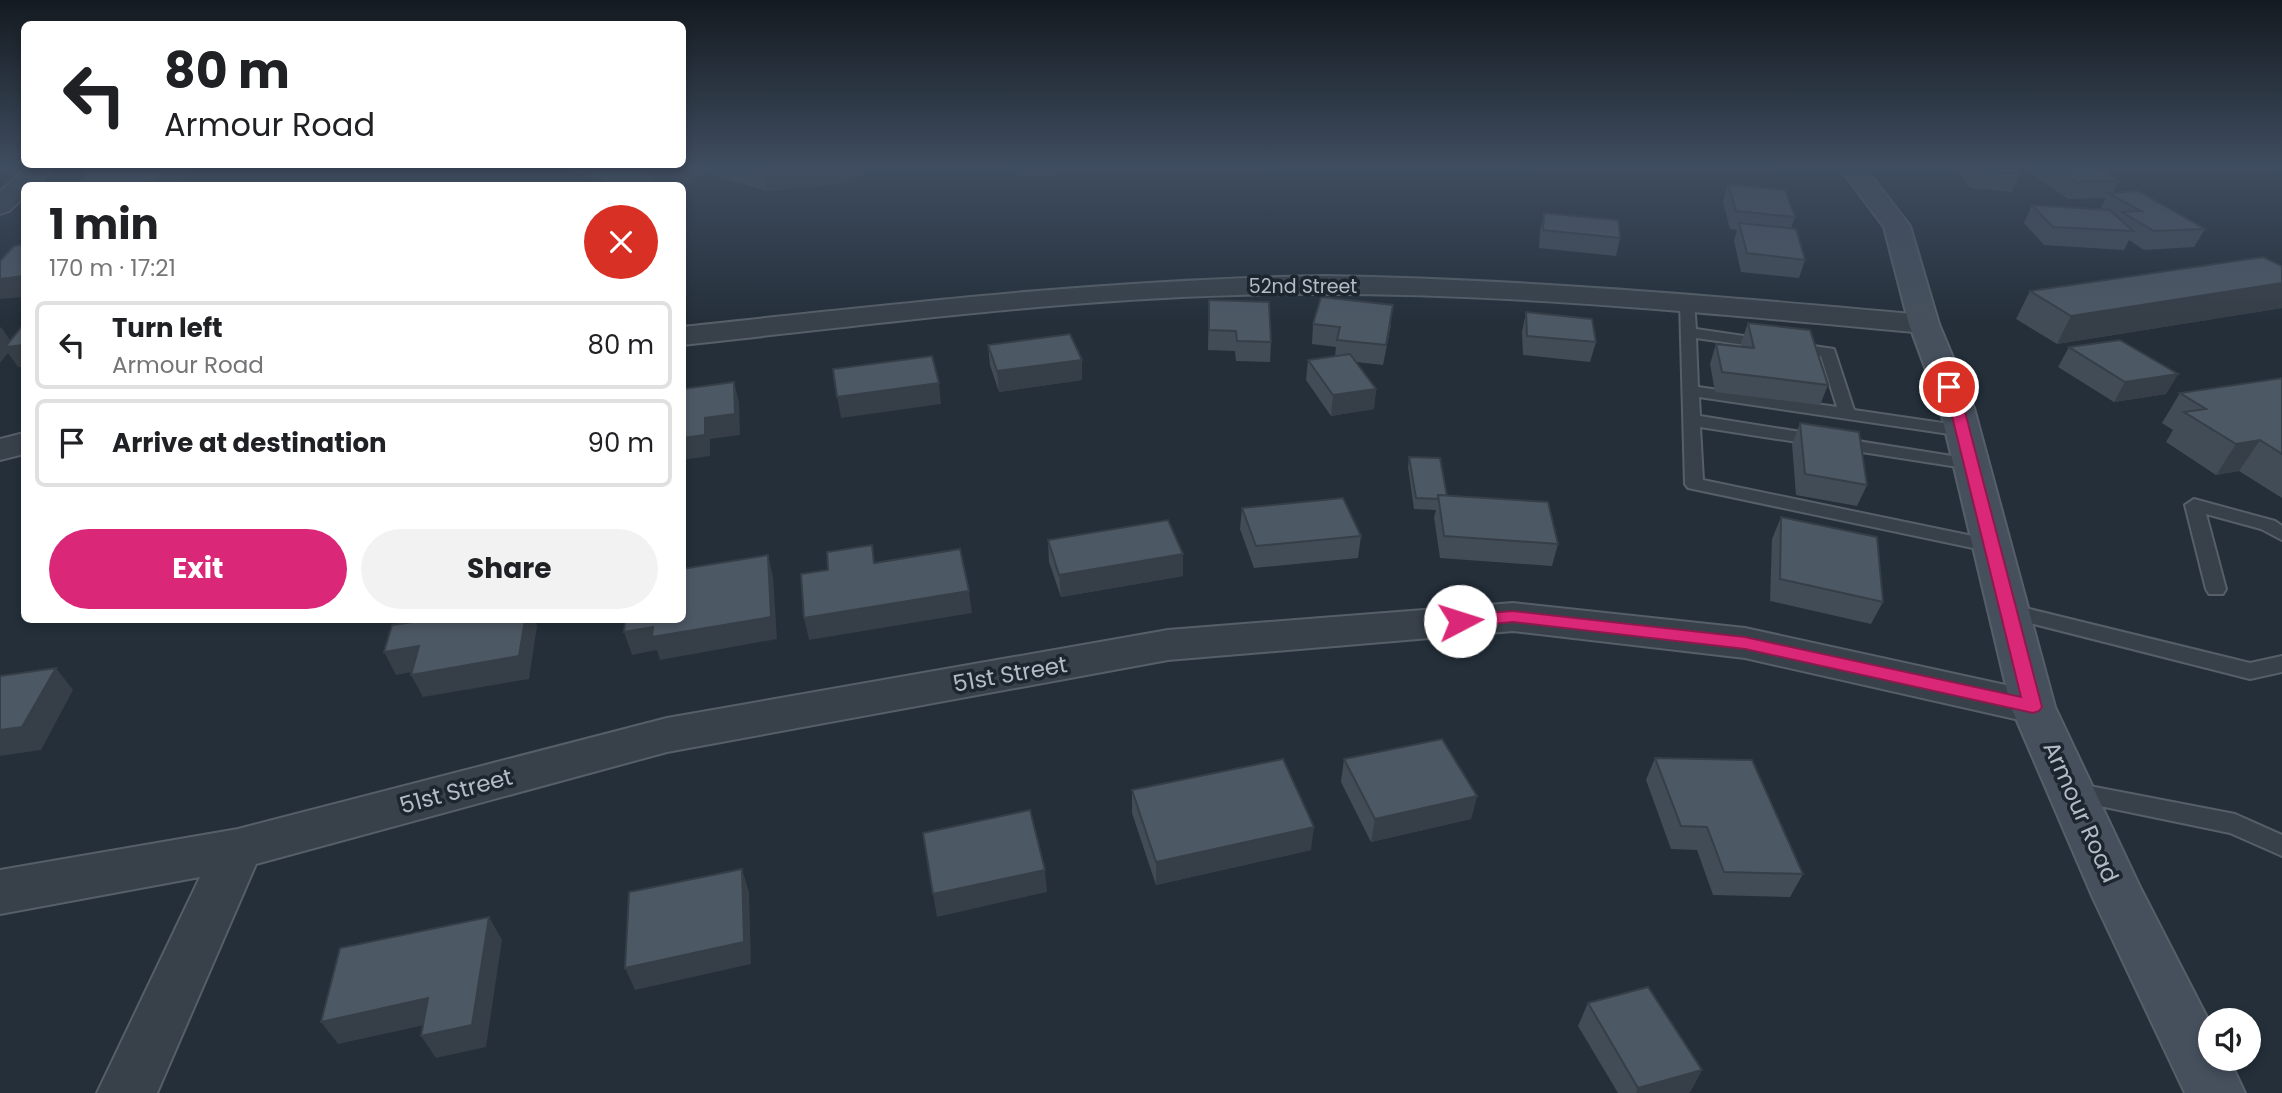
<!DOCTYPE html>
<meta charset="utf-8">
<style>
body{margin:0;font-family:Poppins,sans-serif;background:#f2f2f2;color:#202124;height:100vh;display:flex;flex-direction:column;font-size:26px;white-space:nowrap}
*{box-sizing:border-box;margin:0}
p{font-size:23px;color:#757577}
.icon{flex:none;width:38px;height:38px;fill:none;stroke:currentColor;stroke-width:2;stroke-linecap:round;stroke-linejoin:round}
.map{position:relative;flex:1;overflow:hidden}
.panel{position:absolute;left:21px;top:182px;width:665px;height:441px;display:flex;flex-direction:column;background:#fff;border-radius:10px;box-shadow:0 4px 10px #0003}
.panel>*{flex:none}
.banner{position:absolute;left:21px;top:21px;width:665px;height:147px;border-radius:10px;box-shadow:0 4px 10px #0003;background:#fff;color:#202124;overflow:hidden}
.buttons{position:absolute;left:2198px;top:1008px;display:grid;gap:14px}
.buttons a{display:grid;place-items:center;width:63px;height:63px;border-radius:50%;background:#fff;box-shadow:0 4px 10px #0003;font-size:35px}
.pin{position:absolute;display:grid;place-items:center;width:60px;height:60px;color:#fff;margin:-30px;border:4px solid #fff;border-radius:50%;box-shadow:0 2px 7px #0007}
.me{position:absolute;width:77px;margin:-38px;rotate:85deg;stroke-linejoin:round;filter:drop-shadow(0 0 5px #0008)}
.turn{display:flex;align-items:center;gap:24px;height:147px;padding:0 28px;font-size:32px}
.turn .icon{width:91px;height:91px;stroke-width:2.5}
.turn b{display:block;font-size:49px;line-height:60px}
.round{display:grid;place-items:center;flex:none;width:74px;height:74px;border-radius:37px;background:#f2f2f2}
.head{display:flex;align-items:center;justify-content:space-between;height:119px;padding:0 28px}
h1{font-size:42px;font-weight:700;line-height:52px}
.action{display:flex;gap:14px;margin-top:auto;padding:14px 28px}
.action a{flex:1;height:80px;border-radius:42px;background:#db2777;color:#fff;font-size:28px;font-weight:700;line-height:80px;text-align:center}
.action a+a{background:#f2f2f2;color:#202124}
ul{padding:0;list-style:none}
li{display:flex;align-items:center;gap:21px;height:88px;margin:0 14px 10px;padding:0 14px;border:4px solid #e0e0e0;border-radius:10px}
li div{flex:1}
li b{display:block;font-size:26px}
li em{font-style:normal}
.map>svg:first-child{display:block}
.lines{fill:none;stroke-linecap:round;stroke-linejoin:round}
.lane-casing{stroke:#565f68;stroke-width:4}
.street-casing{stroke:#565f68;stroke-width:4}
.secondary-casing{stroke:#565f68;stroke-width:4}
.lane{fill:#38414a;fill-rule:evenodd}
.street{fill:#38414a;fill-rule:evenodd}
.secondary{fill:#46505d;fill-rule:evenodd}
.wall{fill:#424c57}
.shaded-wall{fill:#363e47}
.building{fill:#4d5865;stroke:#363e47;stroke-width:2}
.route{fill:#db2777;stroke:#8e194d;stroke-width:2}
.labels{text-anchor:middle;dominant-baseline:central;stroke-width:7;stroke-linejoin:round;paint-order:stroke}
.far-street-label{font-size:19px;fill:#b3bcc6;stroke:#1d262f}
.street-label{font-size:23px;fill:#b3bcc6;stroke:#1d262f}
</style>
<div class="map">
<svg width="2282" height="1093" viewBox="0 0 2282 1093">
<rect width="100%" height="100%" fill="#242f3a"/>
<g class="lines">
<defs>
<g id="lane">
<path d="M1687,298L1694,302L1696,329L1834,349L1854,410L1963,426L1972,431L1963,436L1699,397L1700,416L1971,459L1980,464L1971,469L1700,427L1703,480L1992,540L1999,542L2002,546L1999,550L1992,552L1688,488L1685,484L1680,302ZM1696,338L1821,356L1837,407L1698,387Z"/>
<polygon points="2194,499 2275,521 2282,526 2282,540 2261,529 2206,514 2226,589 2223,594 2209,594 2206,589 2185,505"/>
<polygon points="2009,604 2250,663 2282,656 2282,672 2250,679 2002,616 1999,611 2002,606"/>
<polygon points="2074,783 2235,814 2282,835 2282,856 2230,833 2066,799 2062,792 2066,785"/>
</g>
<g id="street">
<polygon points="26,168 53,168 36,186 24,186 24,197 9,211 0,214 0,192"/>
<path d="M1324,276C1525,279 1724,297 1924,315L1935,318L1939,324L1935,330L1924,333C1696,312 1467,288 1237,295C1052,300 867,325 682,345V327C896,304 1109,279 1324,276Z"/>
<polygon points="24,433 24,454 0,460 0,439"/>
<polygon points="1513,603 1745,628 2033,691 2049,696 2055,707 2049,718 2033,723 1745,658 1513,631 1168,660 667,752 256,864 157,1093 97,1093 200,877 0,914 0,870 238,829 667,718 1168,630"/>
</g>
<polygon id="secondary" points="1840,168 1865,168 1910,226 1939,324 1974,408 2055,707 2141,889 2210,1023 2210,1059 2229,1059 2245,1093 2185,1093 2093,898 2011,707 1940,408 1909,324 1884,227"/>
</defs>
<!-- lane casing -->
<use href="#lane" class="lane-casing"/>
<!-- street casing -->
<use href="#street" class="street-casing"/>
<!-- secondary casing -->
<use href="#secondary" class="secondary-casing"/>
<!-- lane -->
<use href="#lane" class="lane"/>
<!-- street -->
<use href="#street" class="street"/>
<!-- secondary -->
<use href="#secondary" class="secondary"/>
</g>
<!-- wall -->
<g class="wall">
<polygon points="563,168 877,168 847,183 767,191 707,174 679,186 622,186"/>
<polygon points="1012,168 1120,168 1017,179"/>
<polygon points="1956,168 2016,168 2020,174 2012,192 1970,188"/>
<polygon points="2023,168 2099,168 2119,181 2113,193 2205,229 2194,247 2144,250 2129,240 2124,250 2044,245 2024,223 2032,205 2100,209 2106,198 2068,199"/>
<polygon points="1728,184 1795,217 1791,228 1805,260 1799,278 1741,272 1734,241 1737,230 1730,229 1723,202"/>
<polygon points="1544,213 1620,238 1616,256 1539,248 1540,231"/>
<polygon points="2282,266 2282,308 2057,344 2016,319 2030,291"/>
<polygon points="1209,300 1271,342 1270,362 1236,361 1235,351 1208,350"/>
<polygon points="1526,312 1596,342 1590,362 1523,355 1522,332"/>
<polygon points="1748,323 1828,385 1820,405 1715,392 1710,364 1716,344 1742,347 1741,343"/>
<polygon points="1313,324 1391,325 1383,365 1356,362 1376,389 1374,409 1331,416 1306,380 1308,360 1335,356 1336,347 1312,344"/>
<polygon points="988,345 1082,380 999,392 990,365"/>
<polygon points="2069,347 2178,374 2166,394 2114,402 2058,367"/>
<polygon points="2282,378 2282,498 2239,471 2216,475 2166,442 2173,430 2162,423 2180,393"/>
<polygon points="1800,423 1867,485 1857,506 1796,495 1792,444"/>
<polygon points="1409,457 1447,496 1558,544 1552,566 1440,558 1434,517 1436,510 1414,509 1408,467"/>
<polygon points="1242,508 1361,536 1358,558 1254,568 1240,529"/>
<polygon points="1781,517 1883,602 1871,624 1770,601 1772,539"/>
<polygon points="1048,540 1183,576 1061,597 1049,562"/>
<polygon points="1655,758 1803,874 1790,897 1713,895 1697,850 1671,849 1646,780"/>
<polygon points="1344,759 1477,796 1471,819 1371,842 1341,782"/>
<polygon points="1132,790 1311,850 1156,885 1132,813"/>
<polygon points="1588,1003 1702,1070 1690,1092 1687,1093 1618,1093 1578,1026"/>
</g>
<!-- shaded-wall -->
<g class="shaded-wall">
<polygon points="168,168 191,168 177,186 110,186"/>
<polygon points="655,168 706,168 707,174 679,186 653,186 649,170"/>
<polygon points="762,168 877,168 847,183 767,191"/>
<polygon points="1016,168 1120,168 1017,179"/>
<polygon points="24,276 24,297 0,299 0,279"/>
<polygon points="2282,283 2282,308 2057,344 2071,316"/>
<polygon points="1,327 14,346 24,345 24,367 18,367 8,353 0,363 0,328"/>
<polygon points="1082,360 1082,380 999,392 997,371"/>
<polygon points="2178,374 2166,394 2114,402 2125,382"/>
<polygon points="734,382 739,402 740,435 710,439 710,456 682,460 682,438 705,418"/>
<polygon points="939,383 941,404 841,418 837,397"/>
<polygon points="1376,389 1374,409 1331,416 1333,395"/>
<polygon points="2260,440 2239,471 2216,475 2236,444"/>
<polygon points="1183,554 1183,576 1061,597 1059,575"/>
<polygon points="768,555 773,577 777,639 660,660 657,650 632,655 624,632"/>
<polygon points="969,591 972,613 809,640 804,618"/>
<polygon points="525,620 535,620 537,626 529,679 423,697 411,675"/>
<polygon points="419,646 430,669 396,675 384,652"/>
<polygon points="56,668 73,690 41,750 0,756 0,730"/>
<polygon points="1477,796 1471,819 1371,842 1375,819"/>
<polygon points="1314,827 1311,850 1156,885 1156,862"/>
<polygon points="742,869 749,892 751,964 635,990 625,968"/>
<polygon points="1045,870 1047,892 937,917 933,894"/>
<polygon points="489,917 502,940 486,1047 436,1058 421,1036"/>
<polygon points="428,998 443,1021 338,1044 321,1022"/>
<polygon points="1702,1070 1690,1092 1687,1093 1636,1093 1638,1088"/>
</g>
<!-- building -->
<g class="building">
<polygon points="92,168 168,168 156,181 110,186 75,186"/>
<polygon points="1976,168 2016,168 2020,174 1977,171"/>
<polygon points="2057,168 2099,168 2119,181 2077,182"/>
<polygon points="1728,184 1785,190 1795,217 1736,211"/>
<polygon points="2138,191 2205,229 2154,231 2122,212 2141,211 2108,193"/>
<polygon points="2032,205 2110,210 2133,231 2053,227"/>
<polygon points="1544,213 1618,220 1620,238 1543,230"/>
<polygon points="1739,223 1796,229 1805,260 1747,253"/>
<polygon points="24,244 24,276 0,279 0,261 14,246"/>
<polygon points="2263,257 2282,266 2282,283 2071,316 2030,291"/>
<polygon points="1321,297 1393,305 1386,345 1337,340 1340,327 1313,324"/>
<polygon points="1209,300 1269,302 1271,342 1237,341 1236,331 1209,330"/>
<polygon points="1526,312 1592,319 1596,342 1527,336"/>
<polygon points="1748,323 1810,330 1828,385 1722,372 1716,344 1754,348"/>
<polygon points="24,324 24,345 5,347"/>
<polygon points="1070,334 1082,360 997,371 988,345"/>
<polygon points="2120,340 2178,374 2125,382 2069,347"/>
<polygon points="1350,354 1376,389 1333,395 1308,360"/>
<polygon points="932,356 939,383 837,397 833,369"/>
<polygon points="2282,378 2282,454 2260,440 2236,444 2184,412 2206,409 2180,393"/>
<polygon points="734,382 735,414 705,418 705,435 682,438 682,389"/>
<polygon points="1800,423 1859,432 1867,485 1805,474"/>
<polygon points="1409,457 1440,458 1447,496 1438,495 1438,499 1416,498"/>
<polygon points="1438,495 1548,502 1558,544 1444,536"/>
<polygon points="1343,498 1361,536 1256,546 1242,508"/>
<polygon points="1781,517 1877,537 1883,602 1780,579"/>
<polygon points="1168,520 1183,554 1059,575 1048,540"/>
<polygon points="872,545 874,563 960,549 969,591 804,618 801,574 828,570 827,552"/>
<polygon points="768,555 771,617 652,637 653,627 624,632 625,620 682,620 682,569"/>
<polygon points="427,620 525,620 519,656 411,675 419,646 384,652 392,625"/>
<polygon points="56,668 22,727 0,730 0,676"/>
<polygon points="1442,739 1477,796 1375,819 1344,759"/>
<polygon points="1655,758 1752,760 1803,874 1724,872 1707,827 1681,826"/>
<polygon points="1283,759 1314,827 1156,862 1132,790"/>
<polygon points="1030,810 1045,870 933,894 923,833"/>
<polygon points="742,869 744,942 625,968 629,892"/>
<polygon points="489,917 472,1025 421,1036 428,998 321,1022 340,948"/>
<polygon points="1648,987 1702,1070 1638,1088 1588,1003"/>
</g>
<!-- sky -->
<linearGradient id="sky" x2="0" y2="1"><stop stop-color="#141a20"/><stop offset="0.52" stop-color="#3f4d60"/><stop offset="1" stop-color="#3f4d60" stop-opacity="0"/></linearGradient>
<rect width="2282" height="321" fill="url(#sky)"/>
<!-- route -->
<polygon class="route" points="1949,383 1956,387 1964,408 2042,707 2039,711 2033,713 1745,649 1513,622 1460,627 1451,621 1460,615 1513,611 1745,637 2021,697 1950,408 1942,387"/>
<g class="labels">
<!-- far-street labels -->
<g class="far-street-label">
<text x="1303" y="286">52nd Street</text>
</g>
<!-- street labels -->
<g class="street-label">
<text transform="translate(1010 674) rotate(-10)">51st Street</text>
<text transform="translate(456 791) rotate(-15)">51st Street</text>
<text transform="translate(2081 812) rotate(66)">Armour Road</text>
</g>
</g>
</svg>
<div class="buttons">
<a><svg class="icon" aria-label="sound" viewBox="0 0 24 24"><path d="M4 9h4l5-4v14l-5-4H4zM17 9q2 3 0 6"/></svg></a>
</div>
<div class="pin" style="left:1949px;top:387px;background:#d93025"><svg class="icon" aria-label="arrive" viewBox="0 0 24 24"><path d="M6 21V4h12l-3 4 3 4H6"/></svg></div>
<svg class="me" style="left:1460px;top:621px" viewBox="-20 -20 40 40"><circle r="19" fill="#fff"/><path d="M0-13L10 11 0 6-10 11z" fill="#db2777"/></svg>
<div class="banner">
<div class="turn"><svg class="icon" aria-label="left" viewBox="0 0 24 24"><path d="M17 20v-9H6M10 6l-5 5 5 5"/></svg><div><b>80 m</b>Armour Road</div></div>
</div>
<section class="panel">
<div class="head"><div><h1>1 min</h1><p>170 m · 17:21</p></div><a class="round" style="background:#d93025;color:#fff"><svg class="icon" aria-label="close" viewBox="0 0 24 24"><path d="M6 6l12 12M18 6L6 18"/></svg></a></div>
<ul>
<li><svg class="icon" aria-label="left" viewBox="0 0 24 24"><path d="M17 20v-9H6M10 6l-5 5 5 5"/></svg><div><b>Turn left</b><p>Armour Road</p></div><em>80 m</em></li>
<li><svg class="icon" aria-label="arrive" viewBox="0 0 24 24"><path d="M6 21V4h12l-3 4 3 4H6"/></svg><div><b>Arrive at destination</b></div><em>90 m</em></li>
</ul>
<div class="action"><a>Exit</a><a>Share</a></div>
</section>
</div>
